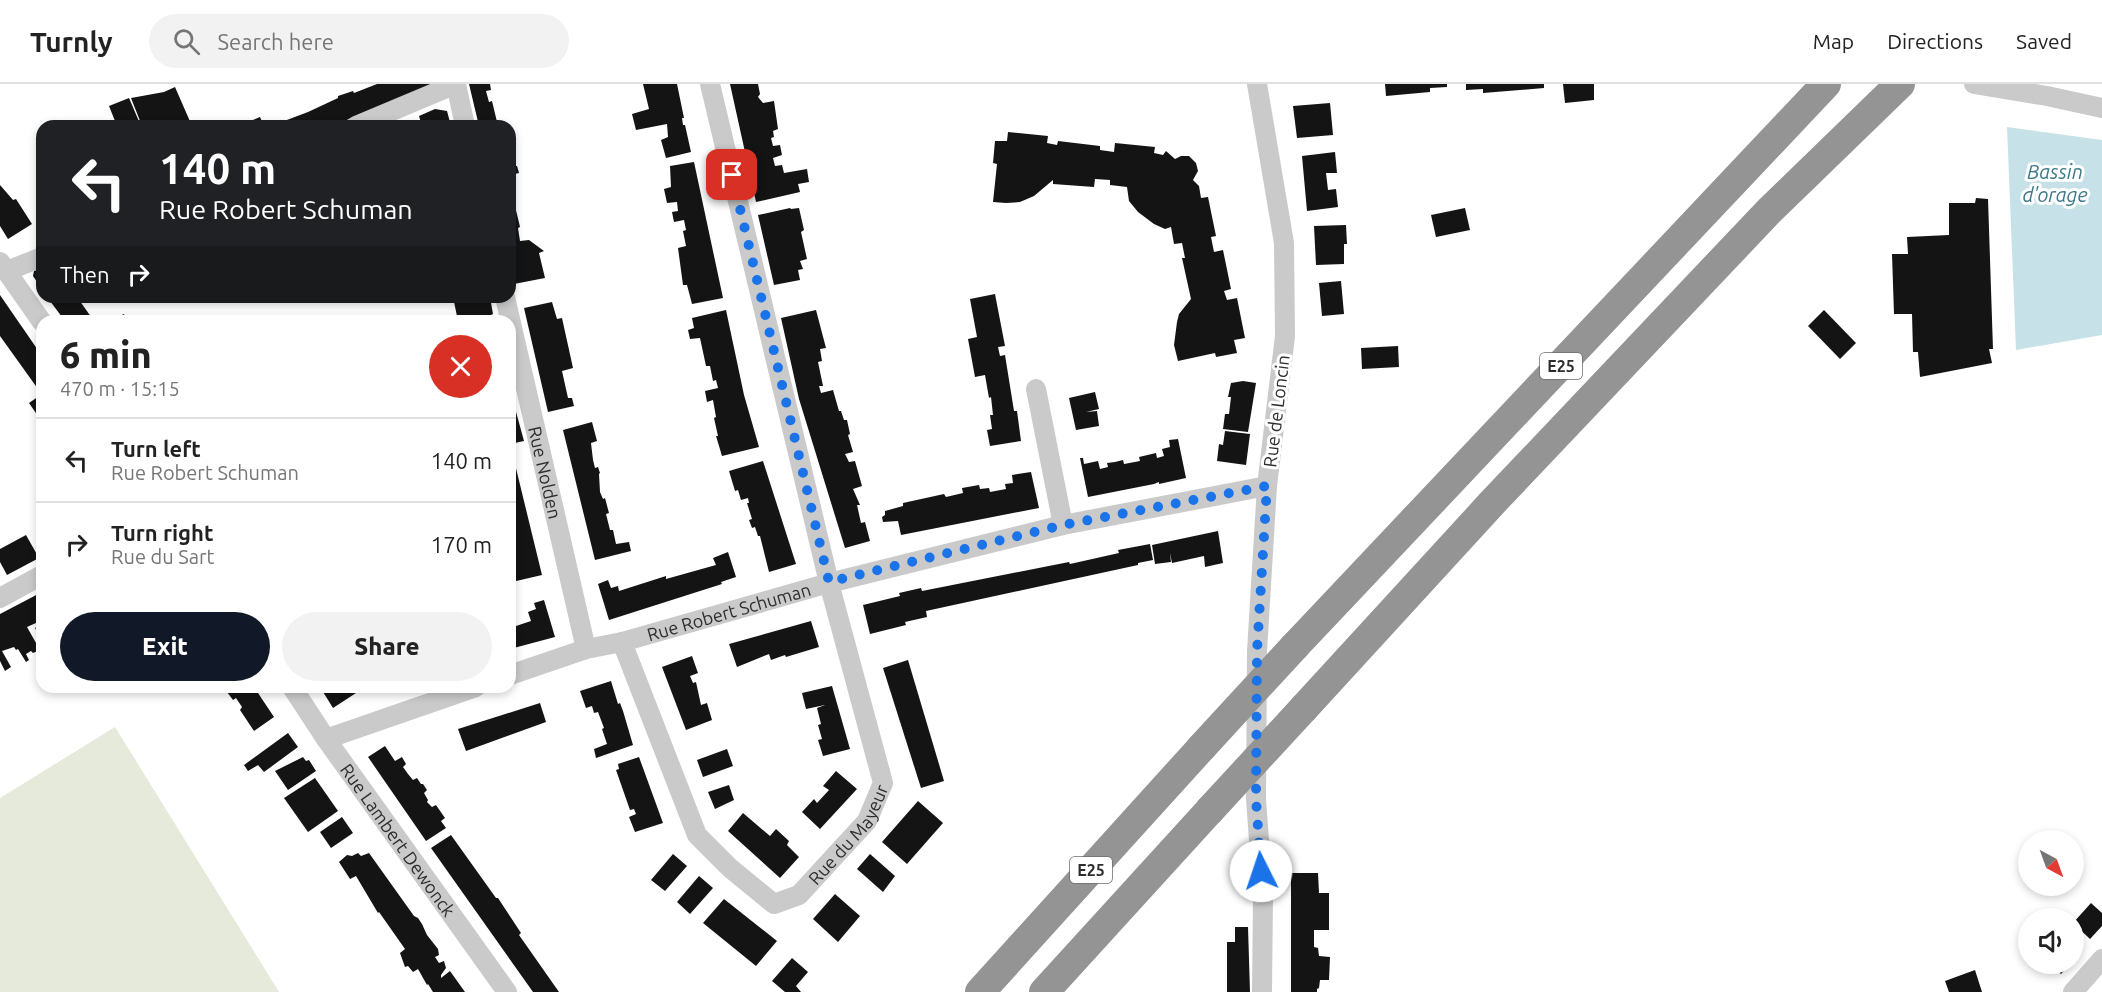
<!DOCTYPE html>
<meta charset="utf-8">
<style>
body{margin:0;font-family:Ubuntu,sans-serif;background:#f2f2f2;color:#222;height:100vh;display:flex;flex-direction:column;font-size:22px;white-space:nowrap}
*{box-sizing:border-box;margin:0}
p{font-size:20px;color:#767676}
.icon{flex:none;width:33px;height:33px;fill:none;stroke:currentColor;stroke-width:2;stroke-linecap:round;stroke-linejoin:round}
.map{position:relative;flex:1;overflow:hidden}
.side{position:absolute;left:36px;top:231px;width:480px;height:378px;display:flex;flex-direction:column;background:#fff;border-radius:18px;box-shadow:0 3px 9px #0003}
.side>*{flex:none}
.guide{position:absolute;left:36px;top:36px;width:480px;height:183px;border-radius:18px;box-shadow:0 3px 9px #0003;background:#202124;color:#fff;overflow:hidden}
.needle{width:39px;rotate:139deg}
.controls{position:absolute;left:2018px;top:746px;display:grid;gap:12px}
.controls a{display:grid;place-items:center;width:66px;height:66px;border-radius:50%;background:#fff;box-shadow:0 3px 9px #0003;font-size:30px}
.pin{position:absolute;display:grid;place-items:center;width:51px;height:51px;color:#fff;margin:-26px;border-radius:12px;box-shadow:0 3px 9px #0006}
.me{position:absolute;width:66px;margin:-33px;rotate:356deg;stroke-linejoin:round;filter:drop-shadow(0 0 4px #0008)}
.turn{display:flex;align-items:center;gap:21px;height:126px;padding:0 24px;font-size:27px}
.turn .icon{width:78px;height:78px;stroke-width:2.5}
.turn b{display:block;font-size:42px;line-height:51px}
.then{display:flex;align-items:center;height:57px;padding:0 24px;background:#0003;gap:12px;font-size:22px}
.round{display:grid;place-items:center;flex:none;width:63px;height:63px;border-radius:32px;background:#f2f2f2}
.headline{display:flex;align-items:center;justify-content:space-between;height:102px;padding:0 24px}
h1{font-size:36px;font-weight:800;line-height:45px}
.button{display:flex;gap:12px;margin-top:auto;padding:12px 24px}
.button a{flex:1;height:69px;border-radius:36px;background:#111827;color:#fff;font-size:24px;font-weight:800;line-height:69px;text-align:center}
.button a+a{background:#f2f2f2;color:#222}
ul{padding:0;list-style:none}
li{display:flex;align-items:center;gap:18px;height:84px;padding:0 24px;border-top:2px solid #e0e0e0}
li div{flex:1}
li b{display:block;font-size:22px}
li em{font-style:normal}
header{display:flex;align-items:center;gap:36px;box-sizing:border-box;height:84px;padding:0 30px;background:#fff;border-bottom:2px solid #e0e0e0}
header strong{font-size:28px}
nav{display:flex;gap:33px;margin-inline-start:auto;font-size:21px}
.search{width:420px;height:54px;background:#f2f2f2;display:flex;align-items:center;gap:15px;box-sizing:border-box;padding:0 21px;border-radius:33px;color:#767676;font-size:22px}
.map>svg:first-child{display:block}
.green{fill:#e5eada}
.water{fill:#c7e1e9}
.building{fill:#141414}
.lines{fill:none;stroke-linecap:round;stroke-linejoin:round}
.minor{stroke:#cacaca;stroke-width:20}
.highway{stroke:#949494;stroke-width:30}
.highway-bridge{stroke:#949494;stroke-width:30}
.route{stroke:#1a73e8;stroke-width:10;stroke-dasharray:0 18}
.labels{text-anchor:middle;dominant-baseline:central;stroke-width:6;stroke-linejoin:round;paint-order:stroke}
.shield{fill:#fff;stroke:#6c6c6c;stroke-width:1.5}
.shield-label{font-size:16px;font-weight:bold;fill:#2d2d2d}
.street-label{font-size:18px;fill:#2d2d2d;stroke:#fff}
.water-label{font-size:20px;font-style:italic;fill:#3e798b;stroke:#fff}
</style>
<header>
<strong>Turnly</strong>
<div class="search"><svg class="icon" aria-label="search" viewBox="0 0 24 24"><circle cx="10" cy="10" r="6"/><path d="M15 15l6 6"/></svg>Search here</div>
<nav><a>Map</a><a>Directions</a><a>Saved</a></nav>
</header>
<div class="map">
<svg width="2102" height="908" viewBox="0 0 2102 908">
<rect width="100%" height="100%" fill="#fff"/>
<!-- green -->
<polygon class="green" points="115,643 279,908 0,908 0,714"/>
<!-- water -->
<polygon class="water" points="2007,43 2102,56 2102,251 2016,266"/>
<!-- building -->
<g class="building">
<polygon points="377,0 435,0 332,42 271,42 308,28 338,14 338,12 353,7 354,9"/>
<polygon points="469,0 490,0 491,6 486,7 489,18 492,17 498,42 479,42"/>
<polygon points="643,0 677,0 684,34 682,34 683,41 685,41 691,68 666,74 661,56 668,53 667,40 636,46 632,30 649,25"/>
<polygon points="730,0 758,0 760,10 758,13 763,19 774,17 778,45 773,47 774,53 771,54 773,62 780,61 782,71 773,74 775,82 782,81 784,89 807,85 809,98 798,100 800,108 756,118"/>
<polygon points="1385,0 1447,0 1447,3 1430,4 1430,8 1386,12"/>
<polygon points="1466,0 1544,0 1544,4 1483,9 1483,5 1466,6"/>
<polygon points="1563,0 1594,0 1594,16 1565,19"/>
<polygon points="175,3 192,42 142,42 131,14 164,8"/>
<polygon points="129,14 141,42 117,42 109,22"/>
<polygon points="1330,19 1333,51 1297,54 1293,22"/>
<polygon points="435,25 447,27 451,42 422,42 419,32"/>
<polygon points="260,33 264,42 238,42"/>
<polygon points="1008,48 1048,52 1047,59 1057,61 1058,57 1100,62 1100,66 1114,68 1115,59 1155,63 1154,69 1163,71 1166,67 1175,75 1181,72 1189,72 1196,79 1198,87 1193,96 1199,102 1201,114 1208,113 1216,152 1211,153 1214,168 1223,166 1231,205 1224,207 1227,216 1237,214 1245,254 1234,256 1237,269 1216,273 1215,269 1178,277 1174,261 1177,238 1179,230 1191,215 1182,174 1185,174 1182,159 1174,160 1171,143 1165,145 1154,140 1138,128 1129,117 1127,103 1110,101 1110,96 1095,95 1094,103 1053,100 1053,96 1034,112 1020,118 1006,119 993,118 997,80 993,79 995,57 1007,57"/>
<polygon points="1335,68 1337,89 1326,89 1328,106 1336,105 1338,123 1307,127 1302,72"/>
<polygon points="510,72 514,82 517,82 519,89 510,91"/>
<polygon points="694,78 723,214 692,220 687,201 683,201 678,164 686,162 683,147 686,146 684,136 674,138 672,128 678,127 677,118 667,119 664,105 671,103 670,82"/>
<polygon points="0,101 13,116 16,115 32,140 8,155 0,142"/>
<polygon points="510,101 520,143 518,144 520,157 529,156 544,167 539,169 545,194 514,200 510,183"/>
<polygon points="1976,114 1988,115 1993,265 1989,265 1992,279 1920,293 1918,268 1913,268 1912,230 1894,230 1892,170 1908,170 1907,153 1949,151 1949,119 1975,119"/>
<polygon points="790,124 791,125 799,124 804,146 801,148 807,175 800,177 803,185 798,186 800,196 774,201 758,131"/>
<polygon points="1465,124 1470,146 1436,153 1431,131"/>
<polygon points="1346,141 1347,160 1344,160 1344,180 1316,181 1314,142"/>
<polygon points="42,184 42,205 33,192 34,187"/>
<polygon points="1341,197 1344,230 1322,232 1319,199"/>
<polygon points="995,210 1005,262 998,263 1000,272 1005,271 1014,327 1017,327 1021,357 990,362 987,346 992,345 990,331 993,331 991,313 989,314 985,291 975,293 968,255 977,253 970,215"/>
<polygon points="0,211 42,272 42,302 38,305 0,252"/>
<polygon points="47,213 77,213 94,237 65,237"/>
<polygon points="453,213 490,213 493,230 491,231 492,237 458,237"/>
<polygon points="552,218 557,235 562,234 573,284 562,287 568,314 572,314 574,322 548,328 524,224"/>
<polygon points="726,226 744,311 759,363 722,372 716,352 718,352 714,334 716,333 713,316 707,318 705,307 718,304 716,296 713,297 710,282 706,282 700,254 690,255 688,246 694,244 692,234"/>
<polygon points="816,226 826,264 820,265 822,277 818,278 823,302 819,302 821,309 833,306 839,327 841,327 844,336 847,336 850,350 848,351 853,368 845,370 849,378 855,377 862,402 853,405 860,421 857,421 861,439 865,438 870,457 845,464 799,315 781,234"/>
<polygon points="1824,226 1856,259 1840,275 1808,242"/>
<polygon points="124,230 127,237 109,237"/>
<polygon points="1398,262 1399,283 1362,285 1361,264"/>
<polygon points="1243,297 1256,299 1248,348 1223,345 1225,330 1229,330 1231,313 1228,313 1231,299"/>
<polygon points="510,306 524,357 510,360"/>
<polygon points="1095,308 1099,325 1086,328 1097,327 1099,342 1076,346 1069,314"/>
<polygon points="42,310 42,334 40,335 29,319"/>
<polygon points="592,338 597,357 591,359 593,376 595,384 598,383 600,389 599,390 600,408 603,415 605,414 609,429 606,430 610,446 613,446 616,460 629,458 631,467 595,476 563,346"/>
<polygon points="1225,347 1250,350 1246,381 1217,377 1219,360 1223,361"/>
<polygon points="1178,355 1186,394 1159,400 1159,398 1154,400 1088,413 1080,374 1083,374 1084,380 1098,377 1100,385 1108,383 1107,379 1115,378 1123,376 1124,380 1140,377 1139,373 1156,369 1157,374 1164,372 1162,365 1170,363 1169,356"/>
<polygon points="513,372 542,491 512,498 510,480 516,479 514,471 510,471 510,373"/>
<polygon points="763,377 796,480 769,488 760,452 758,452 755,443 752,444 749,436 752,435 747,419 749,419 748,414 741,416 738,406 735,407 729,387"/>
<polygon points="1031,388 1039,424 901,451 898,437 883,438 882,433 885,431 885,427 903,422 903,419 944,410 946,413 963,409 962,404 979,401 980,405 989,404 990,408 1006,405 1005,400 1013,399 1012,391"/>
<polygon points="1218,447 1223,479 1205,483 1204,472 1172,479 1170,469 1171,478 1155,480 1152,461"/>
<polygon points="26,451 39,474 7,491 0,478 0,465"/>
<polygon points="1150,460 1153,476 1138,479 1138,481 926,527 927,533 905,538 906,541 870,550 863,521 900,512 899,509 921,504 922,507 1069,478 1070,480 1119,469 1118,466"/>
<polygon points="728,468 736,493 721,498 722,500 609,536 598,500 608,496 611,504 618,502 619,507 666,492 666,495 716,481 713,474"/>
<polygon points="42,508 42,527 40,528 42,533 42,556 35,544 38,542 36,539 27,543 40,566 33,569 31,567 26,570 29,576 26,578 18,565 16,566 14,563 2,567 11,583 5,587 0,577 0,530"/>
<polygon points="544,516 555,553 510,565 510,544 531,537 528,528 536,525 534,519"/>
<polygon points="811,537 819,563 786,573 785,571 771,576 769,570 737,583 729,560"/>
<polygon points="692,572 698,589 690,592 693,599 696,598 701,621 707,619 712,636 686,646 662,583"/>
<polygon points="908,576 944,697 921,704 883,584"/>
<polygon points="611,597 618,620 620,619 623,627 633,661 596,674 594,665 607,660 602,645 604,644 598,628 594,629 592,622 586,624 580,607"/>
<polygon points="832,602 850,665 823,672 818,656 822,655 818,641 821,640 817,624 825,621 806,625 802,609"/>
<polygon points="234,603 254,603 274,633 254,647 240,626 242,623 236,614 233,616 227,608"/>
<polygon points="320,603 352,603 356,609 333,624"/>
<polygon points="540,619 546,638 466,667 458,645"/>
<polygon points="288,649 298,663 264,688 258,681 248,687 244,681"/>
<polygon points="385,662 395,677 402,673 406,680 403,683 408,690 413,696 417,694 421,700 423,700 427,706 424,709 428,716 427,718 432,723 436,721 445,734 441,737 446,744 426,757 368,673"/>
<polygon points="727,665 733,682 703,693 697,676"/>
<polygon points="303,673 306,677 309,676 316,687 288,706 275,687"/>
<polygon points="639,673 663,739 635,748 629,733 636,730 634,725 630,726 616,686 619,685 618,680"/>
<polygon points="836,687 857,705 820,745 802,728 814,715 817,719 829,706 823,702"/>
<polygon points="315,694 338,727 308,748 284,714"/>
<polygon points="729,701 734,716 715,725 708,708"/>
<polygon points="918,717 943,739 907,780 882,758"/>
<polygon points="743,729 770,752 776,745 789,757 787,761 799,773 780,794 728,747"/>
<polygon points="342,733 353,749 331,764 320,748"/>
<polygon points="451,751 496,814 498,814 521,849 519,851 559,908 533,908 431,764"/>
<polygon points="358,769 361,772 369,769 414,832 418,834 422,840 427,851 438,865 439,871 435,873 439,879 444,877 446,884 441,891 441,894 450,887 465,908 433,908 428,900 427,901 418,885 413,888 408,882 405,883 400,869 405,865 379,828 378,829 356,792 350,795 339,778 347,771 352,772"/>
<polygon points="673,770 687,782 665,807 651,796"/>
<polygon points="870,770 895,792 883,808 857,785"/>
<polygon points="1291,789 1318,789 1319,809 1329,809 1329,846 1314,846 1314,863 1318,864 1319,872 1330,873 1329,896 1320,896 1319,904 1317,905 1317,908 1291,908"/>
<polygon points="699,792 713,804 690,830 677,818"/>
<polygon points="835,810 860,832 838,858 813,835"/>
<polygon points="724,815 777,857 756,882 703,839"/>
<polygon points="2091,819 2102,829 2102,842 2090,855 2073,839"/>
<polygon points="1235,843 1248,843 1250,908 1227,908 1227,858 1235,858"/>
<polygon points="2073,859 2081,867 2073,876"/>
<polygon points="792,874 808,888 796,902 801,908 785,908 772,897"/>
<polygon points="2049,879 2071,879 2061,890"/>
<polygon points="1975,886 1982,908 1949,908 1945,897"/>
</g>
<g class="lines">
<!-- minor -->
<g class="minor">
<polyline points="456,0 465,42"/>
<polyline points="1257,0 1284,159 1285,252 1267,402 1257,567 1256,715 1263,811 1262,908"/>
<polyline points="1974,0 2047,12 2102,24"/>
<polyline points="356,42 456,0"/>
<polyline points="0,178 42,238"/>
<polyline points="7,187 42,173"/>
<path id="s1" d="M505,213L586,565"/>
<polyline points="1036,305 1063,441"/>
<polyline points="0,514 42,491"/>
<path id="s2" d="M622,558L697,751L730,784L774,820L799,811L867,737L883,699L829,499L710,0"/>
<path id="s3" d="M510,591L586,565L622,558L829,499L1063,441L1267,402"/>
<path id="s4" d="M292,603L326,655L507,908"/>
<polyline points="326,655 476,603"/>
<polyline points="2073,908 2102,875"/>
</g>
<!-- highway -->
<g class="highway">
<polyline points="1295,562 1826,0"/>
<polyline points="1304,624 1491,420 1769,127 1900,0"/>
<polyline points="980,908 1202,663"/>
<polyline points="1044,908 1210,726"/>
</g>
<!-- highway-bridge -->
<g class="highway-bridge">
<polyline points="1202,663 1295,562"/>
<polyline points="1210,726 1304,624"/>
</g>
</g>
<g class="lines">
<!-- route -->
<polyline class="route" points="732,91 829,498 1063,441 1267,402 1257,567 1256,715 1261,787"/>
</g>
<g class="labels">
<!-- shield labels -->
<g class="shield">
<rect x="1540" y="269" width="42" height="26" rx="4.5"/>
<rect x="1070" y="773" width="42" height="26" rx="4.5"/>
</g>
<g class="shield-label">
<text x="1561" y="282">E25</text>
<text x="1091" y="786">E25</text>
</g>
<!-- street labels -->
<g class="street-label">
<text transform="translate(1276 327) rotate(-83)">Rue de Loncin</text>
<text stroke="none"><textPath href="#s1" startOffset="180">Rue Nolden</textPath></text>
<text stroke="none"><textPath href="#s3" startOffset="228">Rue Robert Schuman</textPath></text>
<text stroke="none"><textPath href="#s2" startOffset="416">Rue du Mayeur</textPath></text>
<text stroke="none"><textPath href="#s4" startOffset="186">Rue Lambert Dewonck</textPath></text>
</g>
<!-- water labels -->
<g class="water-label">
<text x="2055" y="87">Bassin<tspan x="2055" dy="23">d'orage</tspan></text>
</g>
</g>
</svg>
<div class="controls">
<a><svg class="needle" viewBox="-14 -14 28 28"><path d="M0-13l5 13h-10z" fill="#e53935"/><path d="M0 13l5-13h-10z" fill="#767676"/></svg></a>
<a><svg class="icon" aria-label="sound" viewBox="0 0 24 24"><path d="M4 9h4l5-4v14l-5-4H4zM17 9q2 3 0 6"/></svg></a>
</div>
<div class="pin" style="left:732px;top:91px;background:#d93025"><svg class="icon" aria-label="arrive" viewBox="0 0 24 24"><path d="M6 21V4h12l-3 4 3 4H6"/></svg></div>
<svg class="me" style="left:1261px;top:787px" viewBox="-20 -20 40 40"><circle r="19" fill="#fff"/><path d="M0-13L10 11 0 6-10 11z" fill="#1a73e8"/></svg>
<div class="guide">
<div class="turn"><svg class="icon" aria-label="left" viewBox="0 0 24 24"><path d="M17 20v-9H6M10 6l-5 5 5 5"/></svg><div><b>140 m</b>Rue Robert Schuman</div></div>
<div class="then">Then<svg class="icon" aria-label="right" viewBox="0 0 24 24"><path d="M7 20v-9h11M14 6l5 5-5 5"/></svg></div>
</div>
<section class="side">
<div class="headline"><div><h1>6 min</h1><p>470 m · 15:15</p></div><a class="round" style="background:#d93025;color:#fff"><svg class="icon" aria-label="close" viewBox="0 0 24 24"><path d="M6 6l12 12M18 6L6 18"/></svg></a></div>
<ul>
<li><svg class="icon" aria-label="left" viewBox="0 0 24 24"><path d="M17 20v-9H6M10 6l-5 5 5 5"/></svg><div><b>Turn left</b><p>Rue Robert Schuman</p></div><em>140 m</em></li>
<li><svg class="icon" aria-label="right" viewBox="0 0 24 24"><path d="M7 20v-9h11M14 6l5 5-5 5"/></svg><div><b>Turn right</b><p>Rue du Sart</p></div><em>170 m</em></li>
</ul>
<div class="button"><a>Exit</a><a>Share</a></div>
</section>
</div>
